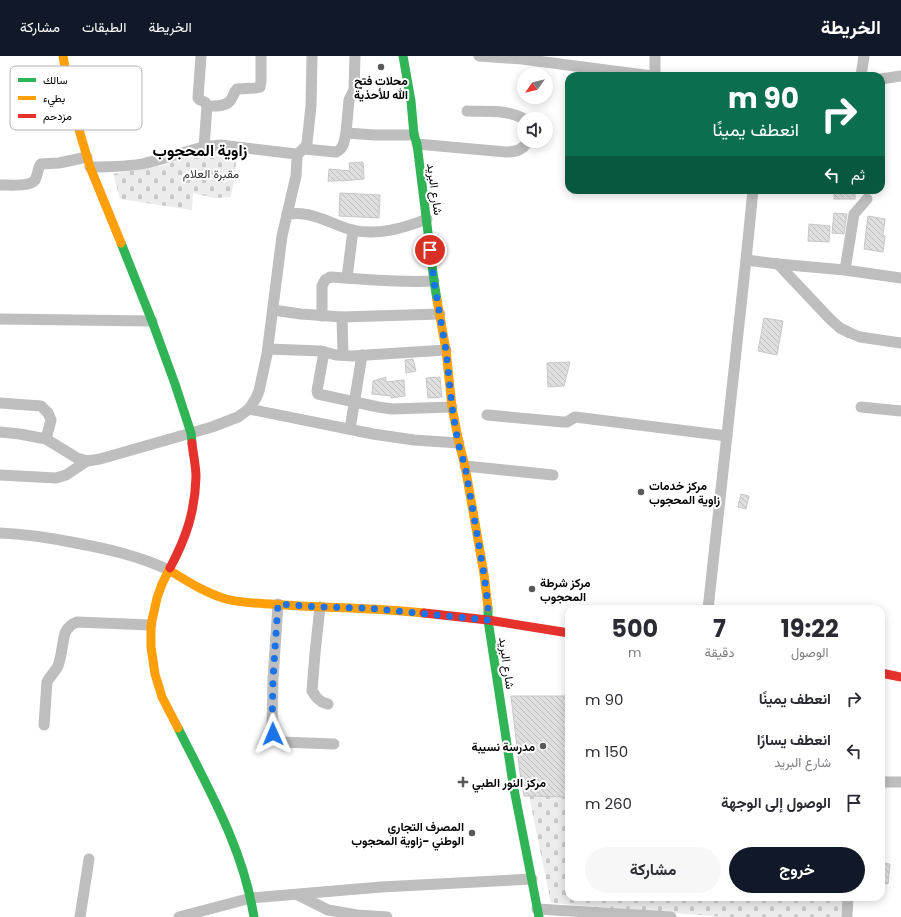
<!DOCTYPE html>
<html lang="ar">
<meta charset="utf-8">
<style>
body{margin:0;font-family:Poppins,Vazirmatn,sans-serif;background:#f7f7f7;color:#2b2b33;direction:rtl;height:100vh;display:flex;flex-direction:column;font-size:15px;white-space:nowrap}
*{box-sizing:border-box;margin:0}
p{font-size:13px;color:#7c7c81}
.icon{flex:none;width:22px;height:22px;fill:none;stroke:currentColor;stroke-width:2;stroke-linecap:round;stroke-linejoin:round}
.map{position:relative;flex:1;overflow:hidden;direction:ltr}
.details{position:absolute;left:565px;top:549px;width:320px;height:296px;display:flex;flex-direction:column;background:#fff;border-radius:12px;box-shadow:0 2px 10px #0003;direction:rtl}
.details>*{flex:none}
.guide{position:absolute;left:565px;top:16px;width:320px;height:122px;border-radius:12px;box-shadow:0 2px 10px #0003;direction:rtl;background:#0b6e4f;color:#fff;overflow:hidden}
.needle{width:26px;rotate:236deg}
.controls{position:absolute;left:517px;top:12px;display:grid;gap:8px}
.controls a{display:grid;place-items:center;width:36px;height:36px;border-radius:50%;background:#fff;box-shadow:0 2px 10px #0003;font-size:20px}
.pin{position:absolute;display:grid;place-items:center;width:34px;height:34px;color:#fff;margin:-17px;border:2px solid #fff;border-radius:50%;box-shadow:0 1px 4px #0007}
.me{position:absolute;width:44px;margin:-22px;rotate:359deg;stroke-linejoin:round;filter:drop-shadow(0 0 3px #0008)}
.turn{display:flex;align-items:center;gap:14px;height:84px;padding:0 20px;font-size:18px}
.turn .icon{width:52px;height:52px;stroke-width:2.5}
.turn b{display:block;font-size:28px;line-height:34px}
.then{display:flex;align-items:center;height:38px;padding:0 20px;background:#0003;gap:8px;font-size:15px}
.eta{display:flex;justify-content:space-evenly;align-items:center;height:68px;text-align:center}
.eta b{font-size:24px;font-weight:700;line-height:28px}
.cta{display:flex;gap:8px;margin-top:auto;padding:8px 20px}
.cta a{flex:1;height:46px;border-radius:24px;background:#111827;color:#fff;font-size:16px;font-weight:700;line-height:46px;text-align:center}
.cta a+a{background:#f7f7f7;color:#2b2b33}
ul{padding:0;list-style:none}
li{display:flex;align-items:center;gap:12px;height:52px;padding:0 20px}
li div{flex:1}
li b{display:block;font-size:15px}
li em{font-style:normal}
header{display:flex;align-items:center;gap:24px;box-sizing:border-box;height:56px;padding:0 20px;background:#111827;color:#fff}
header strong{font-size:19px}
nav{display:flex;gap:22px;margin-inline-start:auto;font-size:14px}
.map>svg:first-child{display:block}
.cemetery{fill:url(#cemetery-stones)}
.building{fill:url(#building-back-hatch);stroke:#c7c7c7}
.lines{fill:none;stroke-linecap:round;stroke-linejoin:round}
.street{stroke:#bebebe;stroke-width:11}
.fast{stroke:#30b455;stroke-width:9}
.slow{stroke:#ff9f0a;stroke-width:9}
.jam{stroke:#e5322d;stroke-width:9}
.route{stroke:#1a73e8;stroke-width:7;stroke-dasharray:0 12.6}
.poi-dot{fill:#595959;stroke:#fff;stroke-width:1.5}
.labels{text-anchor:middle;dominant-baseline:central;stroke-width:4;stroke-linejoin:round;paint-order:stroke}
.poi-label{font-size:12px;font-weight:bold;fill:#000;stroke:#fff;text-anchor:start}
.park-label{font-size:12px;fill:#333;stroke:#fff}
.street-label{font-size:12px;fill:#000;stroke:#fff}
.district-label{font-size:16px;font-weight:bold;fill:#000;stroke:#fff}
.key{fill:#fff;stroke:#b2b2b2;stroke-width:1}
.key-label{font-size:11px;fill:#000}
</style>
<header>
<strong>الخريطة</strong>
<nav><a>الخريطة</a><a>الطبقات</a><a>مشاركة</a></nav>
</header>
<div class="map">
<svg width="901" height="861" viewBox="0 0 901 861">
<defs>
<pattern id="cemetery-stones" width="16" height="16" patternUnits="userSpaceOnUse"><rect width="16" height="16" fill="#ececec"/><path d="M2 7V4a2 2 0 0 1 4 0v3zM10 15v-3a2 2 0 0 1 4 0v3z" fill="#c9c9c9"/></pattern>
<pattern id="building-back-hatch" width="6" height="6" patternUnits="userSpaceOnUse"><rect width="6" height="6" fill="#dfdfdf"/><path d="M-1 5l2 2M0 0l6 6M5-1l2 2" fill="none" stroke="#bebebe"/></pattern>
</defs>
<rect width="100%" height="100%" fill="#fff"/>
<!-- cemetery -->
<g class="cemetery">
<path d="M231,93C241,107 233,126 231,141L214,142L193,137L192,154L120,143L113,118L166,109L200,94Z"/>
<polygon points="529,740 569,741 569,841 843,841 842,861 723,861 551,847"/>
</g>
<!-- building -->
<g class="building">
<polygon points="363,106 364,123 341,125 341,124 337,125 328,125 329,113 350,115 349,107"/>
<rect x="834" y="134" width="21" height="9"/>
<polygon points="340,137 380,139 379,162 339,160"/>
<polygon points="834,157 847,158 844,178 832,177"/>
<polygon points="868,160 885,163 883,179 885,180 883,196 864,193"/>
<polygon points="809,168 830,170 829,186 808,185"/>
<polygon points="764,262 783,265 777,299 758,295"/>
<polygon points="413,303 416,315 406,317 405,304"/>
<polygon points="570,306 564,330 548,331 547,307"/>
<polygon points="386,321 386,326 404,324 405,340 391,342 391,340 372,338 373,325"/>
<polygon points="440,321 442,341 428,342 426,322"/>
<polygon points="741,438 749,440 746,453 738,451"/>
<polygon points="511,640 569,640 569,741 524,740 520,717"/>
<polygon points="881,807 890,808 888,828 881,827"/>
</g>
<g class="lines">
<!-- street -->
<g class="street">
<polyline points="201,0 198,42 200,44 205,46 207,50 204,91"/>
<polyline points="479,0 522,3 652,20"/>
<polyline points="655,20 655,0"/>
<polyline points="861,20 864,0"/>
<polyline points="881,23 901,20"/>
<path d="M207,50C214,50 225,51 230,45C233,42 233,37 237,33L255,32L260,31L261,25V0"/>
<path d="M467,55C485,56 507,53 524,63"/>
<polyline points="346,77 349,44 354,34 355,0"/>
<path d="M417,88L506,96C516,96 523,94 528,85"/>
<path d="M304,93L336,96C344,93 344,85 346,77L375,79H414"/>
<polyline points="300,96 306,90 307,87 311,50 312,0"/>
<path d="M90,111C108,111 129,111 146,107C171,102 195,90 221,89L296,98L297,103L296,120L282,180L267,298L259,335L256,342L249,353"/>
<path d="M0,129C8,129 30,131 35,124C38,119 37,113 41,108L59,107L87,101"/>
<path d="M287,158C292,158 298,157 303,158C319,159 336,170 352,174C378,180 404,172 427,163"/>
<polyline points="746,204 778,208 845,214 901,222"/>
<polyline points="778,208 830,263 840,272 850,277 860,281 901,287"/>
<polyline points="845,214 854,158 867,143"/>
<polyline points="347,222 353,174"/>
<polyline points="273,254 301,258 342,261 440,258"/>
<path d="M322,260V230L325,224L330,221C365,223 399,227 434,225"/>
<polyline points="342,261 343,299"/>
<polyline points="0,263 152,265"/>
<polyline points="268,293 321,295 336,299 352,300 446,294"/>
<polyline points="324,296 317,335 318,338 378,351 392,353 452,351"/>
<polyline points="0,347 41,350 48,357 51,364 46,383"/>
<polyline points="861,351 901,355"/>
<polyline points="487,359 563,366 567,366 575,361 727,380"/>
<polyline points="350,373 362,299"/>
<polyline points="0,376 20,378 46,383 77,402 87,405 100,403 212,371 238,361 249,353 373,378 414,384 459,387"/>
<polyline points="465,410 553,419"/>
<polyline points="0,419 56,422 66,419 87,405"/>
<path d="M0,477C25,478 51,482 76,487C108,493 139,500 169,514"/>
<polyline points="278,548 273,623 272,669 273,678 277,684 281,686 334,688"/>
<polyline points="320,551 315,597 312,635 317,642 322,646 328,648"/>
<polyline points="708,553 746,204 753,134"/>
<path d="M44,669L47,626C50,620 55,616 58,610C62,599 62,588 65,577C68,571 71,568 77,566L151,569"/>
<polyline points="881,726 901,726"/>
<polyline points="298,839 328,854 357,859 387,861"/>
<polyline points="537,853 671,861"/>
<polyline points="80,861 89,803"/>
<polyline points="179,861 251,842 381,831 532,823"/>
<polyline points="847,861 848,841"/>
</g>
<!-- fast -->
<g class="fast">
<polyline points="403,0 411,45 414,79 417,88 434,225 437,244"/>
<polyline points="121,187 152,265 175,328 191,377 192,387"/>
<polyline points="488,552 488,564 513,728 539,861"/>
<path d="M178,672C209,734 243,792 254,861"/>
</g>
<!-- slow -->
<g class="slow">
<polyline points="63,0 72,50 90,111 121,187"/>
<polyline points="437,244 446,294 452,351 459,387 465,410 484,518 488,552"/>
<polyline points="170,512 162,528 157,542 151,569 151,591 155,618 162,641 178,672"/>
<path d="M169,514C187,525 205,537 226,543C244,548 265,547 284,549C331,552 377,552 424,557"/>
</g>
<!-- jam -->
<g class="jam">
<path d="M170,512C186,482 195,456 196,421C196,410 193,398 192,387"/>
<polyline points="424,557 488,564 569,577"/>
<polyline points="881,617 901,621"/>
</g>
</g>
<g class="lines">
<!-- route -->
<polyline class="route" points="273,678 272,669 273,623 278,548 320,551 366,552 488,564 488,550 484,518 465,410 458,387 452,351 446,294 434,226 430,194"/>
</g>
<!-- markers -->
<g class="poi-dot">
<circle cx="381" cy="11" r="4"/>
<circle cx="641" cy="436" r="4"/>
<circle cx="532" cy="533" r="4"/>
<circle cx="543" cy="690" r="4"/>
<path d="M461 720h4v4h4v4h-4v4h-4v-4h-4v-4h4z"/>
<circle cx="472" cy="777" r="4"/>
</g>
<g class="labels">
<!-- poi labels -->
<g class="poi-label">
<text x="381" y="24" text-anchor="middle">محلات فتح<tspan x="381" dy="14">الله للأحذية</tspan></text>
<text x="649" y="429">مركز خدمات<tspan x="649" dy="14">زاوية المحجوب</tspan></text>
<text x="540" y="526">مركز شرطة<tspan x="540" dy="14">المحجوب</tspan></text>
<text x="535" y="690" text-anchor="end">مدرسة نسيبة</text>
<text x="472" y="726">مركز النور الطبي</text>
<text x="464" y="770" text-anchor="end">المصرف التجاري<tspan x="464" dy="14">الوطني -زاوية المحجوب</tspan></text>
</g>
<!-- park labels -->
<g class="park-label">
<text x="211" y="117">مقبرة العلام</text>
</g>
<!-- street labels -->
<g class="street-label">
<text transform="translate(435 133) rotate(82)">شارع البريد</text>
<text transform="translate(507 607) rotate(82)">شارع البريد</text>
</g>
<!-- district labels -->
<g class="district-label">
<text x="200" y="94">زاوية المحجوب</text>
</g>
</g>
<!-- legend -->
<rect x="10" y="10" width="132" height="64" rx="6" class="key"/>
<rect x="18" y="22" width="18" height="4" fill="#30b455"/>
<rect x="18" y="40" width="18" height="4" fill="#ff9f0a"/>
<rect x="18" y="58" width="18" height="4" fill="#e5322d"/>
<g class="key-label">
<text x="43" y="28">سالك</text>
<text x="43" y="46">بطيء</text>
<text x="43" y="64">مزدحم</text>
</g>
</svg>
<div class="controls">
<a><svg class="needle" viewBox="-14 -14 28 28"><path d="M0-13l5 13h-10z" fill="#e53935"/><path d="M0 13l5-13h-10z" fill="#7c7c81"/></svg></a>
<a><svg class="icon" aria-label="sound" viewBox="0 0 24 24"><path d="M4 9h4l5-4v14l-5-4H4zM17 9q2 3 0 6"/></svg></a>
</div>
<div class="pin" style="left:430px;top:194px;background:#d93025"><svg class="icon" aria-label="arrive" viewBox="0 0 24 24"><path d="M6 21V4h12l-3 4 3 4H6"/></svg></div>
<svg class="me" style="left:273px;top:678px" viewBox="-20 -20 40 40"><path d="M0-17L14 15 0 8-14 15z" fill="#1a73e8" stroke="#fff" stroke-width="4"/></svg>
<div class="guide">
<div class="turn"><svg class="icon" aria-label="right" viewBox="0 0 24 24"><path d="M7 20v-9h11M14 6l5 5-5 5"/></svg><div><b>90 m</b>انعطف يمينًا</div></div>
<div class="then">ثم<svg class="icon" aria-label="left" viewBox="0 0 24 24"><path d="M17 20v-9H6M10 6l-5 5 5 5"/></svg></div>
</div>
<section class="details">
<div class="eta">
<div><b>19:22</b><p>الوصول</p></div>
<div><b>7</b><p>دقيقة</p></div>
<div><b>500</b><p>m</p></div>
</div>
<ul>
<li><svg class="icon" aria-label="right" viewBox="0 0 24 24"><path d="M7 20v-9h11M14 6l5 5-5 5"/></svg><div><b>انعطف يمينًا</b></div><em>90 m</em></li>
<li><svg class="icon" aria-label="left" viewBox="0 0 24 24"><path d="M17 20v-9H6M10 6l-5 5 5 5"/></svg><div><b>انعطف يسارًا</b><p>شارع البريد</p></div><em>150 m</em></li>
<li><svg class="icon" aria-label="arrive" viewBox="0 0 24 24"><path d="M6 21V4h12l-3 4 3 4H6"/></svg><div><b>الوصول إلى الوجهة</b></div><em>260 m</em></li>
</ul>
<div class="cta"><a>خروج</a><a>مشاركة</a></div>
</section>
</div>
